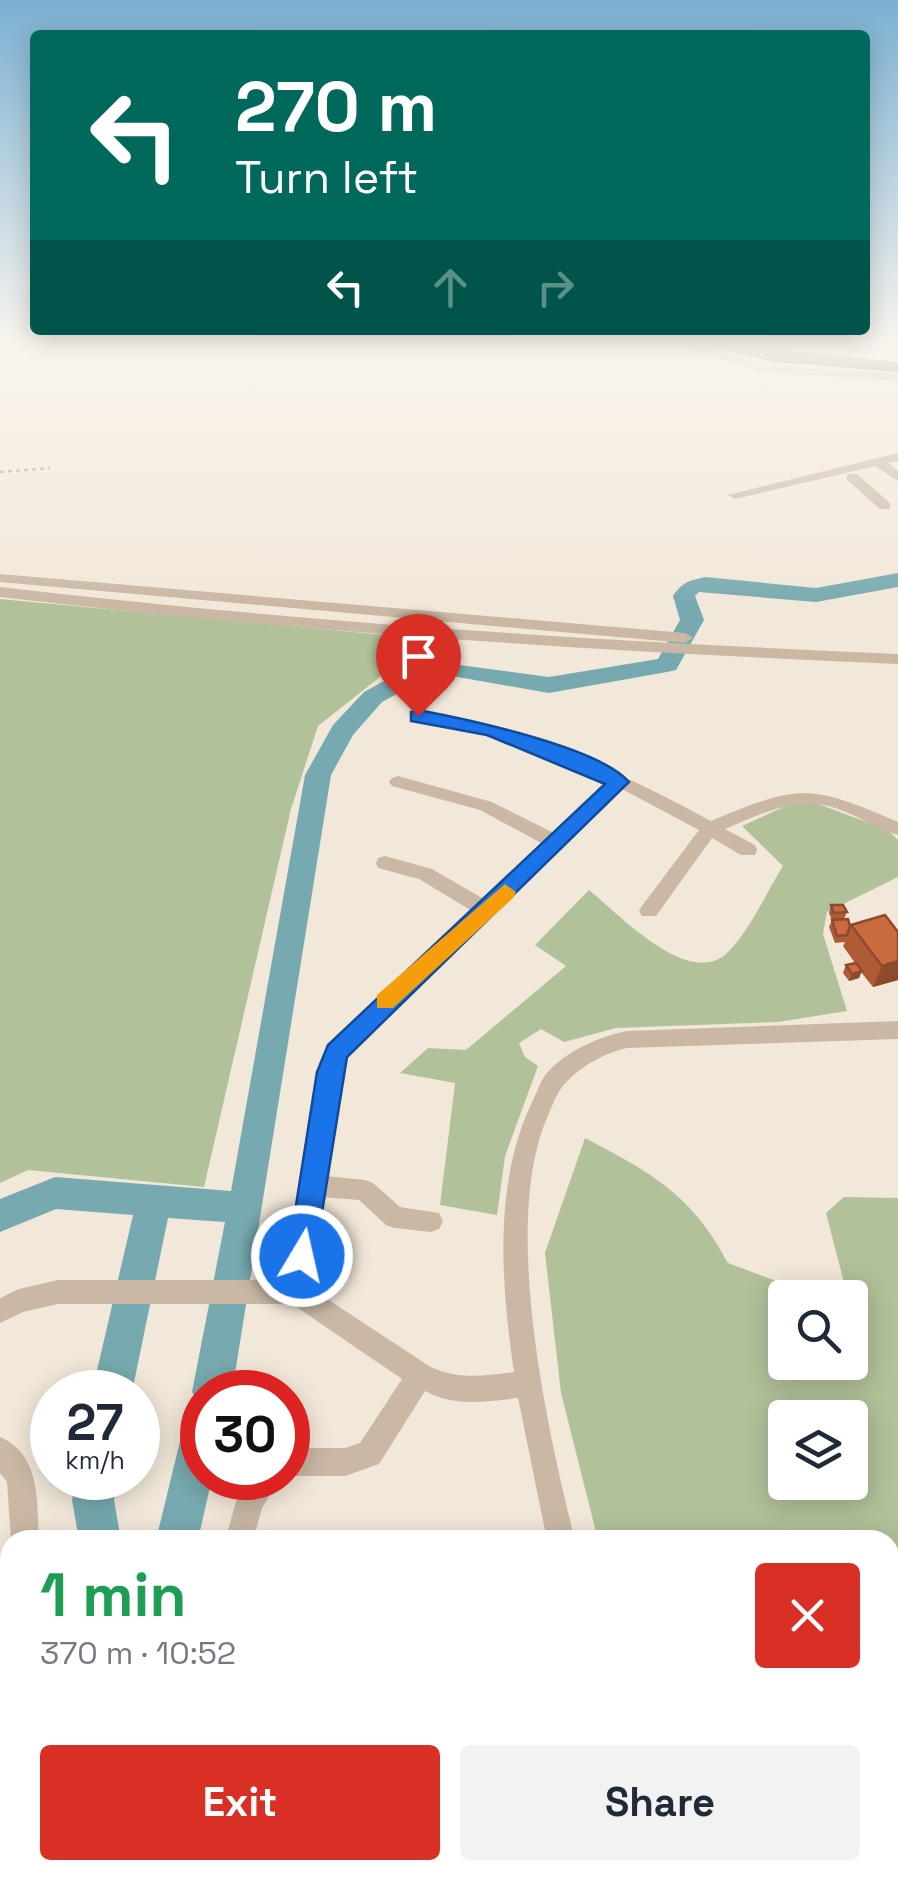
<!DOCTYPE html>
<meta charset="utf-8">
<style>
body{margin:0;font-family:"Space Grotesk",sans-serif;background:#f2f2f3;color:#1f2937;height:100vh;display:flex;flex-direction:column;font-size:38px;white-space:nowrap}
*{box-sizing:border-box;margin:0}
p{font-size:32px;color:#747a83}
.icon{flex:none;width:55px;height:55px;fill:none;stroke:currentColor;stroke-width:2;stroke-linecap:round;stroke-linejoin:round}
.map{position:relative;flex:1;overflow:hidden}
.side{position:absolute;left:0px;top:1530px;width:900px;height:350px;display:flex;flex-direction:column;background:#fff;border-radius:30px 30px 0 0;box-shadow:0 5px 25px #0003}
.side>*{flex:none}
.banner{position:absolute;left:30px;top:30px;width:840px;height:305px;border-radius:10px;box-shadow:0 5px 25px #0003;background:#00695c;color:#fff;overflow:hidden}
.controls{position:absolute;left:768px;top:1280px;display:grid;gap:20px}
.controls a{display:grid;place-items:center;width:100px;height:100px;border-radius:10px;background:#fff;box-shadow:0 5px 25px #0003;font-size:50px}
.speed{position:absolute;left:30px;top:1370px;display:flex;gap:20px;font-size:50px;font-weight:700;text-align:center}
.speed>*{display:grid;place-content:center;width:130px;height:130px;border-radius:50%;background:#fff;box-shadow:0 5px 25px #0003;line-height:1}
.speed small{font-size:25px;font-weight:400}
.speed .limit{border:15px solid #d22;background:#fff;color:#111}
.pin{position:absolute;display:grid;place-items:center;width:85px;height:85px;color:#fff;margin:-102px -42px;border-radius:50% 50% 50% 0;rotate:-45deg;box-shadow:0 0 10px #0007}
.pin .icon{rotate:45deg}
.me{position:absolute;width:110px;margin:-55px;rotate:9deg;stroke-linejoin:round;filter:drop-shadow(0 0 8px #0008)}
.turn{display:flex;align-items:center;gap:35px;height:210px;padding:0 40px;font-size:45px}
.turn .icon{width:130px;height:130px;stroke-width:2.5}
.turn b{display:block;font-size:70px;line-height:85px}
.lanes{display:flex;align-items:center;height:95px;padding:0 40px;background:#0003;justify-content:center;gap:50px;direction:ltr}
.lanes .off{opacity:.35}
.round{display:grid;place-items:center;flex:none;width:105px;height:105px;border-radius:10px;background:#f2f2f3}
.summary{display:flex;align-items:center;justify-content:space-between;height:170px;padding:0 40px}
h1{font-size:60px;font-weight:700;line-height:75px;color:#1e9e55}
.button{display:flex;gap:20px;margin-top:auto;padding:20px 40px}
.button a{flex:1;height:115px;border-radius:10px;background:#d93025;color:#fff;font-size:40px;font-weight:700;line-height:115px;text-align:center}
.button a+a{background:#f2f2f3;color:#1f2937}
.map>svg:first-child{display:block}
.green{fill:#b1c199;fill-rule:evenodd}
.water{fill:#77aab0}
.lines{fill:none;stroke-linecap:round;stroke-linejoin:round}
.river{fill:#77aab0;fill-rule:evenodd}
.path{stroke:#b6a28f;stroke-width:2.5;stroke-dasharray:4 4;stroke-linecap:butt}
.minor{fill:#cab8a5;fill-rule:evenodd}
.highway{fill:#57473d;fill-rule:evenodd}
.wall{fill:#ae5b36}
.shaded-wall{fill:#8d4a2c}
.building{fill:#ca6a3f;stroke:#8d4a2c;stroke-width:2.5}
.route{fill:#1a73e8;stroke:#114b97;stroke-width:2.5}
.slow{fill:#f59e0b}
</style>
<div class="map">
<svg width="898" height="1880" viewBox="0 0 898 1880">
<rect width="100%" height="100%" fill="#f2e8d9"/>
<!-- green -->
<g class="green">
<polygon points="0,599 428,639 318,726 291,809 204,1187 28,1170 0,1183"/>
<path d="M813,802L888,830L898,840V877L827,912L823,934L847,1011L778,1022L616,1028L564,1042L541,1029L519,1043L525,1057L538,1066L505,1156L497,1215L440,1205L455,1083L400,1073L428,1048L466,1050L566,966L535,945L589,890C620,915 689,989 727,953C750,931 766,893 783,866L742,826L790,804Z"/>
<path d="M585,1138C652,1173 692,1195 728,1263L819,1297L785,1298V1362H850V1339L866,1367L826,1213L844,1197L898,1198V1880H747L741,1870H890V1540H598L561,1393L545,1253ZM785,1418H850V1482H785Z"/>
</g>
<!-- water -->
<polygon class="water" points="254,1870 418,1870 423,1880 233,1880 239,1872"/>
<g class="lines">
<!-- river -->
<g class="river">
<path d="M898,573V587L816,602L699,592L695,596L704,620L676,670L667,672L549,693L435,673L382,702L353,735L331,775L232,1392H202V1408L192,1392L225,1222L168,1218L132,1392H92L133,1215L56,1209L0,1232V1199L55,1177L231,1191L305,775L333,725L364,692L422,660L549,677L658,659L680,620L673,596C682,582 689,581 705,577L816,588Z"/>
<polygon points="202,1413 202,1478 212,1478 198,1540 156,1540 182,1433 188,1419"/>
<polygon points="76,1478 118,1478 114,1500 121,1540 79,1540 72,1500"/>
<polygon points="76,1870 126,1870 123,1880 73,1880"/>
</g>
<!-- path -->
<polyline class="path" points="0,472 50,468"/>
<!-- minor -->
<g class="minor">
<polygon points="666,342 685,342 762,365 898,373 898,381 761,372"/>
<polygon points="898,354 898,360 886,358 888,356"/>
<polygon points="898,453 898,461 888,463 898,471 898,481 875,466 735,499 728,495"/>
<polygon points="847,474 857,474 890,503 890,509 880,509 847,480"/>
<polygon points="0,574 685,633 693,638 685,643 0,582"/>
<path d="M0,587C298,622 598,641 898,654V664C598,651 298,632 0,597Z"/>
<path d="M418,711C524,728 617,770 711,821C799,784 810,784 898,822V835C875,828 855,814 832,807C795,796 759,815 725,829L755,845L757,850L755,855H741L712,838L656,916H642L639,911L642,906L699,830L622,789L345,1057L340,1072L325,1176L365,1180L373,1183L400,1207L439,1213L443,1221L439,1229L431,1232L394,1228L386,1225L359,1200L322,1197L309,1287L429,1366C457,1380 484,1376 514,1372C501,1284 493,1182 533,1100C537,1092 541,1080 547,1073C568,1050 598,1037 627,1031L898,1021V1039L627,1048C604,1053 579,1067 563,1086C557,1093 553,1104 549,1113C500,1220 547,1428 575,1540H547L518,1398C485,1402 455,1407 425,1391L379,1464L345,1476H288V1448H345L360,1443L402,1379L292,1304H58L23,1312L0,1323V1298L19,1289L58,1280H285L318,1072L325,1052L472,911L419,879L378,868L376,863L378,858L385,856L432,869L484,899L543,844L480,810L392,786L389,782L392,778L398,776L492,802L554,833L608,782L499,739L412,720V712Z"/>
<path d="M0,1437C41,1454 37,1503 39,1540H11L7,1482L0,1473Z"/>
<polygon points="250,1478 280,1478 262,1508 253,1540 225,1540 236,1502"/>
<polygon points="165,1870 199,1870 197,1880 163,1880"/>
<polygon points="654,1870 688,1870 692,1880 658,1880"/>
</g>
<!-- highway -->
<polygon class="highway" points="696,342 898,362 898,372 774,362"/>
</g>
<!-- wall -->
<polygon class="wall" points="831,905 847,912 844,919 898,980 873,987 861,972 859,978 849,981 843,973 846,965 855,963 843,946 845,942 835,943 829,927 832,920 829,913"/>
<!-- shaded-wall -->
<g class="shaded-wall">
<polygon points="898,961 898,980 873,987 882,966"/>
<polygon points="862,971 859,978 849,981 852,974"/>
</g>
<!-- building -->
<g class="building">
<polygon points="831,905 843,905 847,912 834,913"/>
<polygon points="885,915 898,932 898,961 882,966 851,925"/>
<polygon points="848,919 850,926 847,935 837,936 832,920"/>
<polygon points="856,963 862,971 852,974 846,965"/>
</g>
<!-- sky -->
<linearGradient id="sky" x2="0" y2="1"><stop stop-color="#7bb0d2"/><stop offset="0.57" stop-color="#f9f5ee"/><stop offset="1" stop-color="#f9f5ee" stop-opacity="0"/></linearGradient>
<rect width="898" height="605" fill="url(#sky)"/>
<!-- route -->
<path class="route" d="M418,710C466,719 599,747 629,782L347,1057L315,1256L311,1266L302,1269L292,1266L288,1256L317,1072L328,1045L605,784L487,735L411,721V712Z"/>
<!-- slow -->
<polygon class="slow" points="505,884 516,892 513,898 393,1008 377,1008 377,995"/>
</svg>
<div class="controls">
<a><svg class="icon" aria-label="search" viewBox="0 0 24 24"><circle cx="10" cy="10" r="6"/><path d="M15 15l6 6"/></svg></a>
<a><svg class="icon" aria-label="layers" viewBox="0 0 24 24"><path d="M12 4l9 5-9 5-9-5zM3 14l9 5 9-5"/></svg></a>
</div>
<div class="speed"><div>27<small>km/h</small></div><div class="limit">30</div></div>
<div class="pin" style="left:418px;top:716px;background:#d93025"><svg class="icon" aria-label="arrive" viewBox="0 0 24 24"><path d="M6 21V4h12l-3 4 3 4H6"/></svg></div>
<svg class="me" style="left:302px;top:1256px" viewBox="-20 -20 40 40"><circle r="17" fill="#1a73e8" stroke="#fff" stroke-width="3"/><path d="M0-11L8 9 0 5-8 9z" fill="#fff"/></svg>
<div class="banner">
<div class="turn"><svg class="icon" aria-label="left" viewBox="0 0 24 24"><path d="M17 20v-9H6M10 6l-5 5 5 5"/></svg><div><b>270 m</b>Turn left</div></div>
<div class="lanes"><svg class="icon" aria-label="left" viewBox="0 0 24 24"><path d="M17 20v-9H6M10 6l-5 5 5 5"/></svg><svg class="icon off" aria-label="ahead" viewBox="0 0 24 24"><path d="M12 20V5M6 11l6-6 6 6"/></svg><svg class="icon off" aria-label="right" viewBox="0 0 24 24"><path d="M7 20v-9h11M14 6l5 5-5 5"/></svg></div>
</div>
<section class="side">
<div class="summary"><div><h1>1 min</h1><p>370 m · 10:52</p></div><a class="round" style="background:#d93025;color:#fff"><svg class="icon" aria-label="close" viewBox="0 0 24 24"><path d="M6 6l12 12M18 6L6 18"/></svg></a></div>
<div class="button"><a>Exit</a><a>Share</a></div>
</section>
</div>
